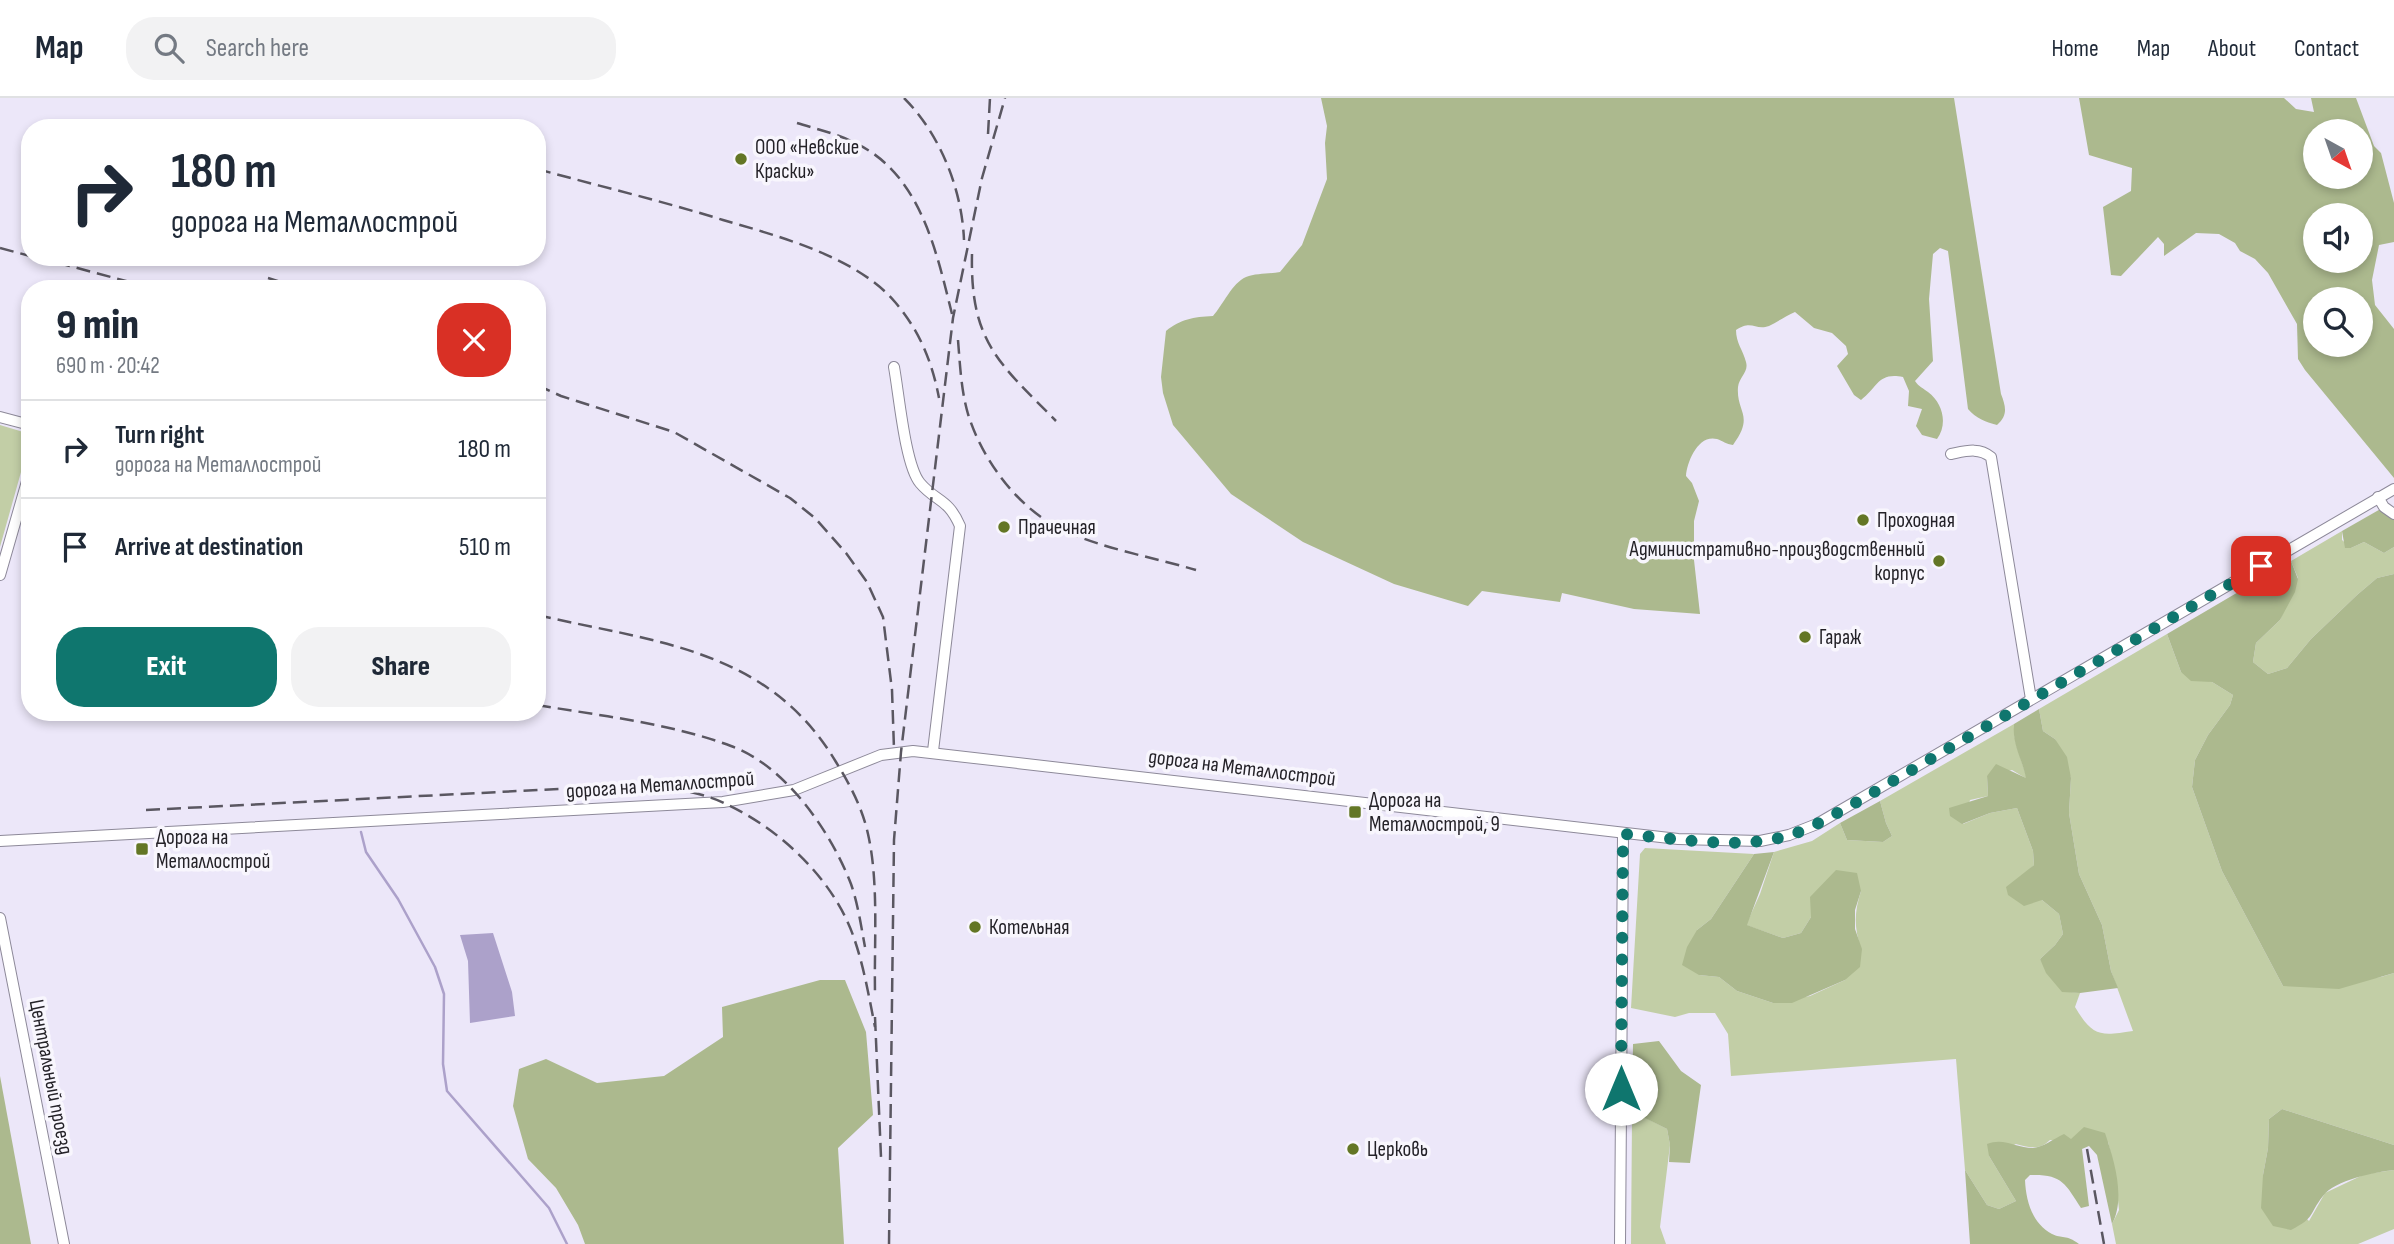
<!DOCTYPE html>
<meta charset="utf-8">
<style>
body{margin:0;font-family:"Sofia Sans Condensed",sans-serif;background:#f2f2f3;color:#1f2937;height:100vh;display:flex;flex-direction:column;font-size:26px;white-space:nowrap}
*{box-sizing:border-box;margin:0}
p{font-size:23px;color:#747a83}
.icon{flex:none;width:38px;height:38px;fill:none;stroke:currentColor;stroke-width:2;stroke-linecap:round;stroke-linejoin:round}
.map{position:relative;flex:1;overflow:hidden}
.sheet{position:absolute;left:21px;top:182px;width:525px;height:441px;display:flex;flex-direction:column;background:#fff;border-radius:28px;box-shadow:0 4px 10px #0003}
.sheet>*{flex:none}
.hud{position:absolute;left:21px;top:21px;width:525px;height:147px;border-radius:28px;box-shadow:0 4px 10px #0003;background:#fff;color:#1f2937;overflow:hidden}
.needle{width:46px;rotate:140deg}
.fabs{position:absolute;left:2303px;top:21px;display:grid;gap:14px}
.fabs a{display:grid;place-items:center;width:70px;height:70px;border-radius:50%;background:#fff;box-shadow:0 4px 10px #0003;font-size:35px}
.pin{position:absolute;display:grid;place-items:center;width:60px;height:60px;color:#fff;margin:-30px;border-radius:14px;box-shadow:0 4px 10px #0006}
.me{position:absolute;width:77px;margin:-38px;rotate:0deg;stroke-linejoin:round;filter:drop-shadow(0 0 5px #0008)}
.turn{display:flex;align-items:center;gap:24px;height:147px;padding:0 35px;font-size:32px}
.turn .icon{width:91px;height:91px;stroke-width:2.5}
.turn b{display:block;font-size:49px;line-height:60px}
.round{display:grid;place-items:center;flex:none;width:74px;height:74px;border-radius:28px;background:#f2f2f3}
.overview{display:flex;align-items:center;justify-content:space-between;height:119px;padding:0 35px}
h1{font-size:42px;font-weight:800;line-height:52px}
.primary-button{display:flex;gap:14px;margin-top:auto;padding:14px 35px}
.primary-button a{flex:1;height:80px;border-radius:28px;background:#0f766e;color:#fff;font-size:28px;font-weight:800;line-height:80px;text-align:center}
.primary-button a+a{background:#f2f2f3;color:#1f2937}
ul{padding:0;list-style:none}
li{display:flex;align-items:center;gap:21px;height:98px;padding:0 35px;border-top:2px solid #e0e1e3}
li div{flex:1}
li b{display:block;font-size:26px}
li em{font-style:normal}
header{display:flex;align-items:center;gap:42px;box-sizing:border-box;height:98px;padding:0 35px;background:#fff;border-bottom:2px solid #e0e1e3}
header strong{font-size:33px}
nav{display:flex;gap:38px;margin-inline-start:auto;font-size:24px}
.search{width:490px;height:63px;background:#f2f2f3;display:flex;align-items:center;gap:18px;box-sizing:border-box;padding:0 24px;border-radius:28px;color:#747a83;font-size:26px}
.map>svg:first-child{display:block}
.green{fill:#c2cea6}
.forest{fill:#acb98e;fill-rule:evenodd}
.water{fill:#aca1ca}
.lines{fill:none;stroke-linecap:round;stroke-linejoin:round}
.stream{stroke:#aca1ca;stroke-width:2.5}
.minor-casing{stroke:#8d8999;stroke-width:12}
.minor{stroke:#fff;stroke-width:10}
.rail{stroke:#5a5761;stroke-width:2.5;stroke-dasharray:14 7;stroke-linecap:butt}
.route{stroke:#0f766e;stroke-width:12;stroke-dasharray:0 21.6}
.poi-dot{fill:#637625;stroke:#f8f6fd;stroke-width:2.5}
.labels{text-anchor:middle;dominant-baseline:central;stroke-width:7;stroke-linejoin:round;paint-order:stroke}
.poi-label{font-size:21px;fill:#242228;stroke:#f8f6fd;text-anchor:start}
.street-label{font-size:21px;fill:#242228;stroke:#f8f6fd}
</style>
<header>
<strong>Map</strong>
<div class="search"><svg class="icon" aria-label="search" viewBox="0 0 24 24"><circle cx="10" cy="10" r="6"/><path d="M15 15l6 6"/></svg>Search here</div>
<nav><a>Home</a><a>Map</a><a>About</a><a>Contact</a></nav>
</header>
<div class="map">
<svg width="2394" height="1146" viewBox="0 0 2394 1146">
<rect width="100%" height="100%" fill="#ece7f9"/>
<!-- green -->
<g class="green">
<polygon points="0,327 30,336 30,342 0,449"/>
<polygon points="2342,433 2342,442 2351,450 2364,444 2384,455 2394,449 2394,476 2377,480 2357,497 2311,541 2287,570 2268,576 2253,564 2256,545 2280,522 2298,480 2291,463"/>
<path d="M2167,536L2181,574L2212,584L2233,597L2230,607L2208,637L2195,662L2192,689L2222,773L2283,888L2381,879L2394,875V1047L2282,1011L2269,1021L2268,1050L2263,1077L2309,1123L2325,1095L2365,1076L2394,1072V1131L2358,1146H2116L2112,1126L2119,1112L2115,1074L2108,1044L2050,1042C2040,1052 2029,1050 2016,1046L1989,1058L2016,1103L1999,1111L1987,1107L1965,1072L1956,961L1731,978L1728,936L1715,915H1689L1675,919L1631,910L1640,756L1645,750L1754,756L1711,821L1697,832L1699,877L1719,879L1737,893L1773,905L1810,898L1845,882L1861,851C1854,829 1854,815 1861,793L1811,819L1801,835L1783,840L1746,827L1760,796L1774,754L1812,743L1840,725L1847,742L1883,744L1892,738L1886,725L1880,703L2014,626C2013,646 2022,661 2027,681L2012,672L1987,678L1988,698L1970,702L1963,726L1990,715L2017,710L2033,753L2034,767L2026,775L2042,802L2059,816L2063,836L2055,847L2040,861L2062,893L2080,895L2075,909C2093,939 2100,938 2133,933L2111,873L2102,827L2079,776L2069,715L2071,680L2055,641L2043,633L2039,611Z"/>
<polygon points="1644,1019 1667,1031 1670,1047 1660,1129 1666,1146 1631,1146 1632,1020"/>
</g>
<!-- forest -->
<g class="forest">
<path d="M1321,0H1954L2001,296C2006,309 2008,317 1997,327C1985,324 1976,320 1968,311L1948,153L1940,150L1933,156L1929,201L1933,263L1915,283C1919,289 1923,290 1928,294C1943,305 1948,326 1937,341L1922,337L1916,328L1922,311L1908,308L1909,293L1903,279C1878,274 1878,289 1861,302L1854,297L1837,268L1848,256L1846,248L1832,235L1814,230L1795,214C1786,218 1777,224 1769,228C1755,233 1752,221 1736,232C1736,245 1743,252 1746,264C1749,274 1739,279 1738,289C1736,315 1755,317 1733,347C1726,346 1723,343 1717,341C1698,336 1687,364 1686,378L1692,385L1699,403L1694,423V462L1700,516L1634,511L1562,495L1560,504L1482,493L1468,508L1394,486L1303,444L1231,396L1173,327L1163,295L1161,279L1166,233C1181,221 1193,219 1213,218C1223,207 1232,185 1246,179C1256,175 1270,176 1280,174L1302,147L1327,81L1325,45L1327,28Z"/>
<path d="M2079,0H2284L2296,11L2314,14L2311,0H2356L2374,48L2381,55L2394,105V144L2379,147L2372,182L2375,207L2394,231V380L2305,272L2298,261L2297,226L2268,175L2255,161L2240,153L2235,145L2219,136L2196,135L2164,158V146L2158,139L2121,178L2111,177L2103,109L2131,93L2132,70L2089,57ZM2315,33H2361V79H2315ZM2315,117H2361V163H2315ZM2315,201H2361V247H2315Z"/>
<polygon points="2384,409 2394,416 2394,449 2384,455 2364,444 2351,450 2345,450 2342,433"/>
<polygon points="2291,463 2298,481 2295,494 2280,522 2256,545 2253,564 2268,576 2287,570 2311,541 2357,497 2377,480 2394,476 2394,875 2339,891 2283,888 2222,773 2192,689 2195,662 2208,637 2230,607 2233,597 2212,584 2191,583 2181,574 2167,536"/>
<path d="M2039,611L2043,633L2055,641L2067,659L2071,680L2069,715L2079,776L2102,827L2111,873L2118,890L2080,895L2062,894L2046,875L2040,861L2055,847L2063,836L2059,816L2042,802L2024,808L2008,797L2006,789L2034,767L2033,753L2017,710L1990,715L1962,726L1950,718L1949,710L1988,698L1987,678L1996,666L2026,680C2022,660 2012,647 2014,626Z"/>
<polygon points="1880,703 1886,725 1892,738 1883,744 1847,742 1840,725"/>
<polygon points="1774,754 1747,827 1783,840 1801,835 1811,819 1810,799 1836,772 1857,775 1861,793 1855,812 1855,831 1862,851 1860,869 1845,882 1792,905 1773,905 1737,893 1719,879 1699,877 1682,867 1687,849 1697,832 1711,821 1754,756"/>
<polygon points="820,882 845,882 866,934 873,1017 838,1050 844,1146 585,1146 578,1127 556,1090 528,1061 513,1008 519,971 546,961 597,985 664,978 723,939 722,909"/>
<polygon points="1659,943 1681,973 1701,987 1690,1065 1669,1064 1670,1047 1667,1031 1645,1020 1632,1020 1633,946"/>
<polygon points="0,978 31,1146 0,1146"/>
<path d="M2282,1011L2394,1047V1072C2375,1074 2335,1082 2323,1098C2308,1117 2316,1119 2291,1132L2273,1128L2261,1110L2263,1077L2268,1050L2269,1021Z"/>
<path d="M2084,1029L2105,1035C2114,1062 2126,1100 2112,1126L2097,1057L2089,1048L2082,1051L2089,1108L2081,1110C2065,1085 2062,1076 2030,1077L2025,1082C2026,1103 2032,1125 2052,1136C2062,1141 2066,1136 2079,1146H1970L1965,1072L1987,1107L1999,1111L2016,1103L1989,1058L1987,1046C2004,1039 2016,1050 2033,1050C2044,1049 2053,1041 2064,1036L2071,1041Z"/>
</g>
<!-- water -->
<polygon class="water" points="493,835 512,894 515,918 470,925 468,863 460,837"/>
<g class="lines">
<!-- stream -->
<polyline class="stream" points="361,734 366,754 398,801 435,869 444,896 443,966 447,993 549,1110 567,1146"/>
<defs>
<g id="minor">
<path d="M894,269C899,296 905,367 920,385C936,404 948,400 960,428L933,653"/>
<polyline points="0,319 30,327"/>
<path d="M1951,356C1966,353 1979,349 1991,359L2031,601"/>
<polyline points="2378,399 2384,409 2394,416"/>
<polyline points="0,477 30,373"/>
<polyline points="0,743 723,704 794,692 881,657 913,653 1678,741 1760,743 1789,737 1817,726 2394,391"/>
<polyline points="0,820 64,1146"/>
<polyline points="1620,1146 1623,736"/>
</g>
</defs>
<!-- minor casing -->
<use href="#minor" class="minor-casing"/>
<!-- minor -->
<use href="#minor" class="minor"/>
<!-- rail -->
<g class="rail">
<path d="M904,0C940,36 962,91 964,142"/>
<path d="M797,25C816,31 835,35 853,44C920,74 936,152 952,216"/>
<polyline points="988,36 990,0"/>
<path d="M537,71C599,88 662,103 723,122C778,138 857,159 895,204C919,232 932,263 939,300"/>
<polyline points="0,150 30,158"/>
<path d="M972,156C970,244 999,265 1056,323"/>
<polyline points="36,159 156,191"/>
<polyline points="268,180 303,191"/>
<path d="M958,242C960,266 961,292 968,316C982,361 1016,408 1059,430C1099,450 1152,459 1196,472"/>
<polyline points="537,287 561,298 674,334 790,400 815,420 846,455 867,484 883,519 892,592 894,651"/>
<path d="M537,517C654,544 768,550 836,664C850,687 862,709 868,736C879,784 874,846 875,895"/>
<path d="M537,607C602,618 669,625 731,648C786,668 831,734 851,786C858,806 861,828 865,849"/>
<path d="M146,712L656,686C678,692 703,695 724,705C779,730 834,781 854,840C864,869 869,899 875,929"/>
<polyline points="875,919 881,1059"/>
<polyline points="2087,1051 2104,1146"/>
<polyline points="889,1146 894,742 901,654 953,220 982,80 1005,0"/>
</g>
</g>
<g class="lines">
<!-- route -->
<path class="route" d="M1621,991L1623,736C1674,740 1740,753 1790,737C1813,730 1835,716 1857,704L2261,468"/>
</g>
<!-- markers -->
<g class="poi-dot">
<circle cx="741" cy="61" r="7"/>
<circle cx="1863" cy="422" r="7"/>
<circle cx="1004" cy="429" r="7"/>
<circle cx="1939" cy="463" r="7"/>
<circle cx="1805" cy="539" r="7"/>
<rect x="1348" y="707" width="14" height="14" rx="3.5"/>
<rect x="135" y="744" width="14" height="14" rx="3.5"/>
<circle cx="975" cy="829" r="7"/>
<circle cx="1353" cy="1051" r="7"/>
</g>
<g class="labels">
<!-- poi labels -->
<g class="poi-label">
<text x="755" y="49">ООО «Невские<tspan x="755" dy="24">Краски»</tspan></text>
<text x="1877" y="422">Проходная</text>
<text x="1018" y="429">Прачечная</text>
<text x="1925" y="451" text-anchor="end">Административно-производственный<tspan x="1925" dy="24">корпус</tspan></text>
<text x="1819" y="539">Гараж</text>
<text x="1369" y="702">Дорога на<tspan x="1369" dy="24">Металлострой, 9</tspan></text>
<text x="156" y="739">Дорога на<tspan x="156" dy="24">Металлострой</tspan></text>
<text x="989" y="829">Котельная</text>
<text x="1367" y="1051">Церковь</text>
</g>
<!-- street labels -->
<g class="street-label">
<text transform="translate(1242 670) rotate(7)">дорога на Металлострой</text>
<text transform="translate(660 687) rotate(-4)">дорога на Металлострой</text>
<text transform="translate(51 979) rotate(79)">Центральный проезд</text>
</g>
</g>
</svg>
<div class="fabs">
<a><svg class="needle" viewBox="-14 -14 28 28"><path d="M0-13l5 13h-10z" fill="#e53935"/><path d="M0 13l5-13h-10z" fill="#747a83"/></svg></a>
<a><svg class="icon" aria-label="sound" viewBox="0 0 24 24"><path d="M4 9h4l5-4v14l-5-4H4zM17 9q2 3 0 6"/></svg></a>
<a><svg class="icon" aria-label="search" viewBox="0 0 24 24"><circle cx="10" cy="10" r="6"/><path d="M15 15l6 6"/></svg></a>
</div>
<div class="pin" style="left:2261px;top:468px;background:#d93025"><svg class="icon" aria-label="arrive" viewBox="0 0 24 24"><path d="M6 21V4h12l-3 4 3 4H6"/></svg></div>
<svg class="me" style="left:1621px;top:991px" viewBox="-20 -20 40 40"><circle r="19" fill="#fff"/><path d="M0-13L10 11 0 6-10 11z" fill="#0f766e"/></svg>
<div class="hud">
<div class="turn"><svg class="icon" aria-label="right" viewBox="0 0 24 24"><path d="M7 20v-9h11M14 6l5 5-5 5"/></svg><div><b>180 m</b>дорога на Металлострой</div></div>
</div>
<section class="sheet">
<div class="overview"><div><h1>9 min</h1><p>690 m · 20:42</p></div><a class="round" style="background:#d93025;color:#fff"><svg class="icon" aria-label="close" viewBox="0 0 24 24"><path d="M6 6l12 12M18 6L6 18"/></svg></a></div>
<ul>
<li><svg class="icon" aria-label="right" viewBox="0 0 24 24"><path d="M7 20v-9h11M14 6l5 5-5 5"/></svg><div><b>Turn right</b><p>дорога на Металлострой</p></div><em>180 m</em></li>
<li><svg class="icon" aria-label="arrive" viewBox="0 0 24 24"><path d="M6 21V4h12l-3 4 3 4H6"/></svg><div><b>Arrive at destination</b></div><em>510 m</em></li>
</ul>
<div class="primary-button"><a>Exit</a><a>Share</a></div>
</section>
</div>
